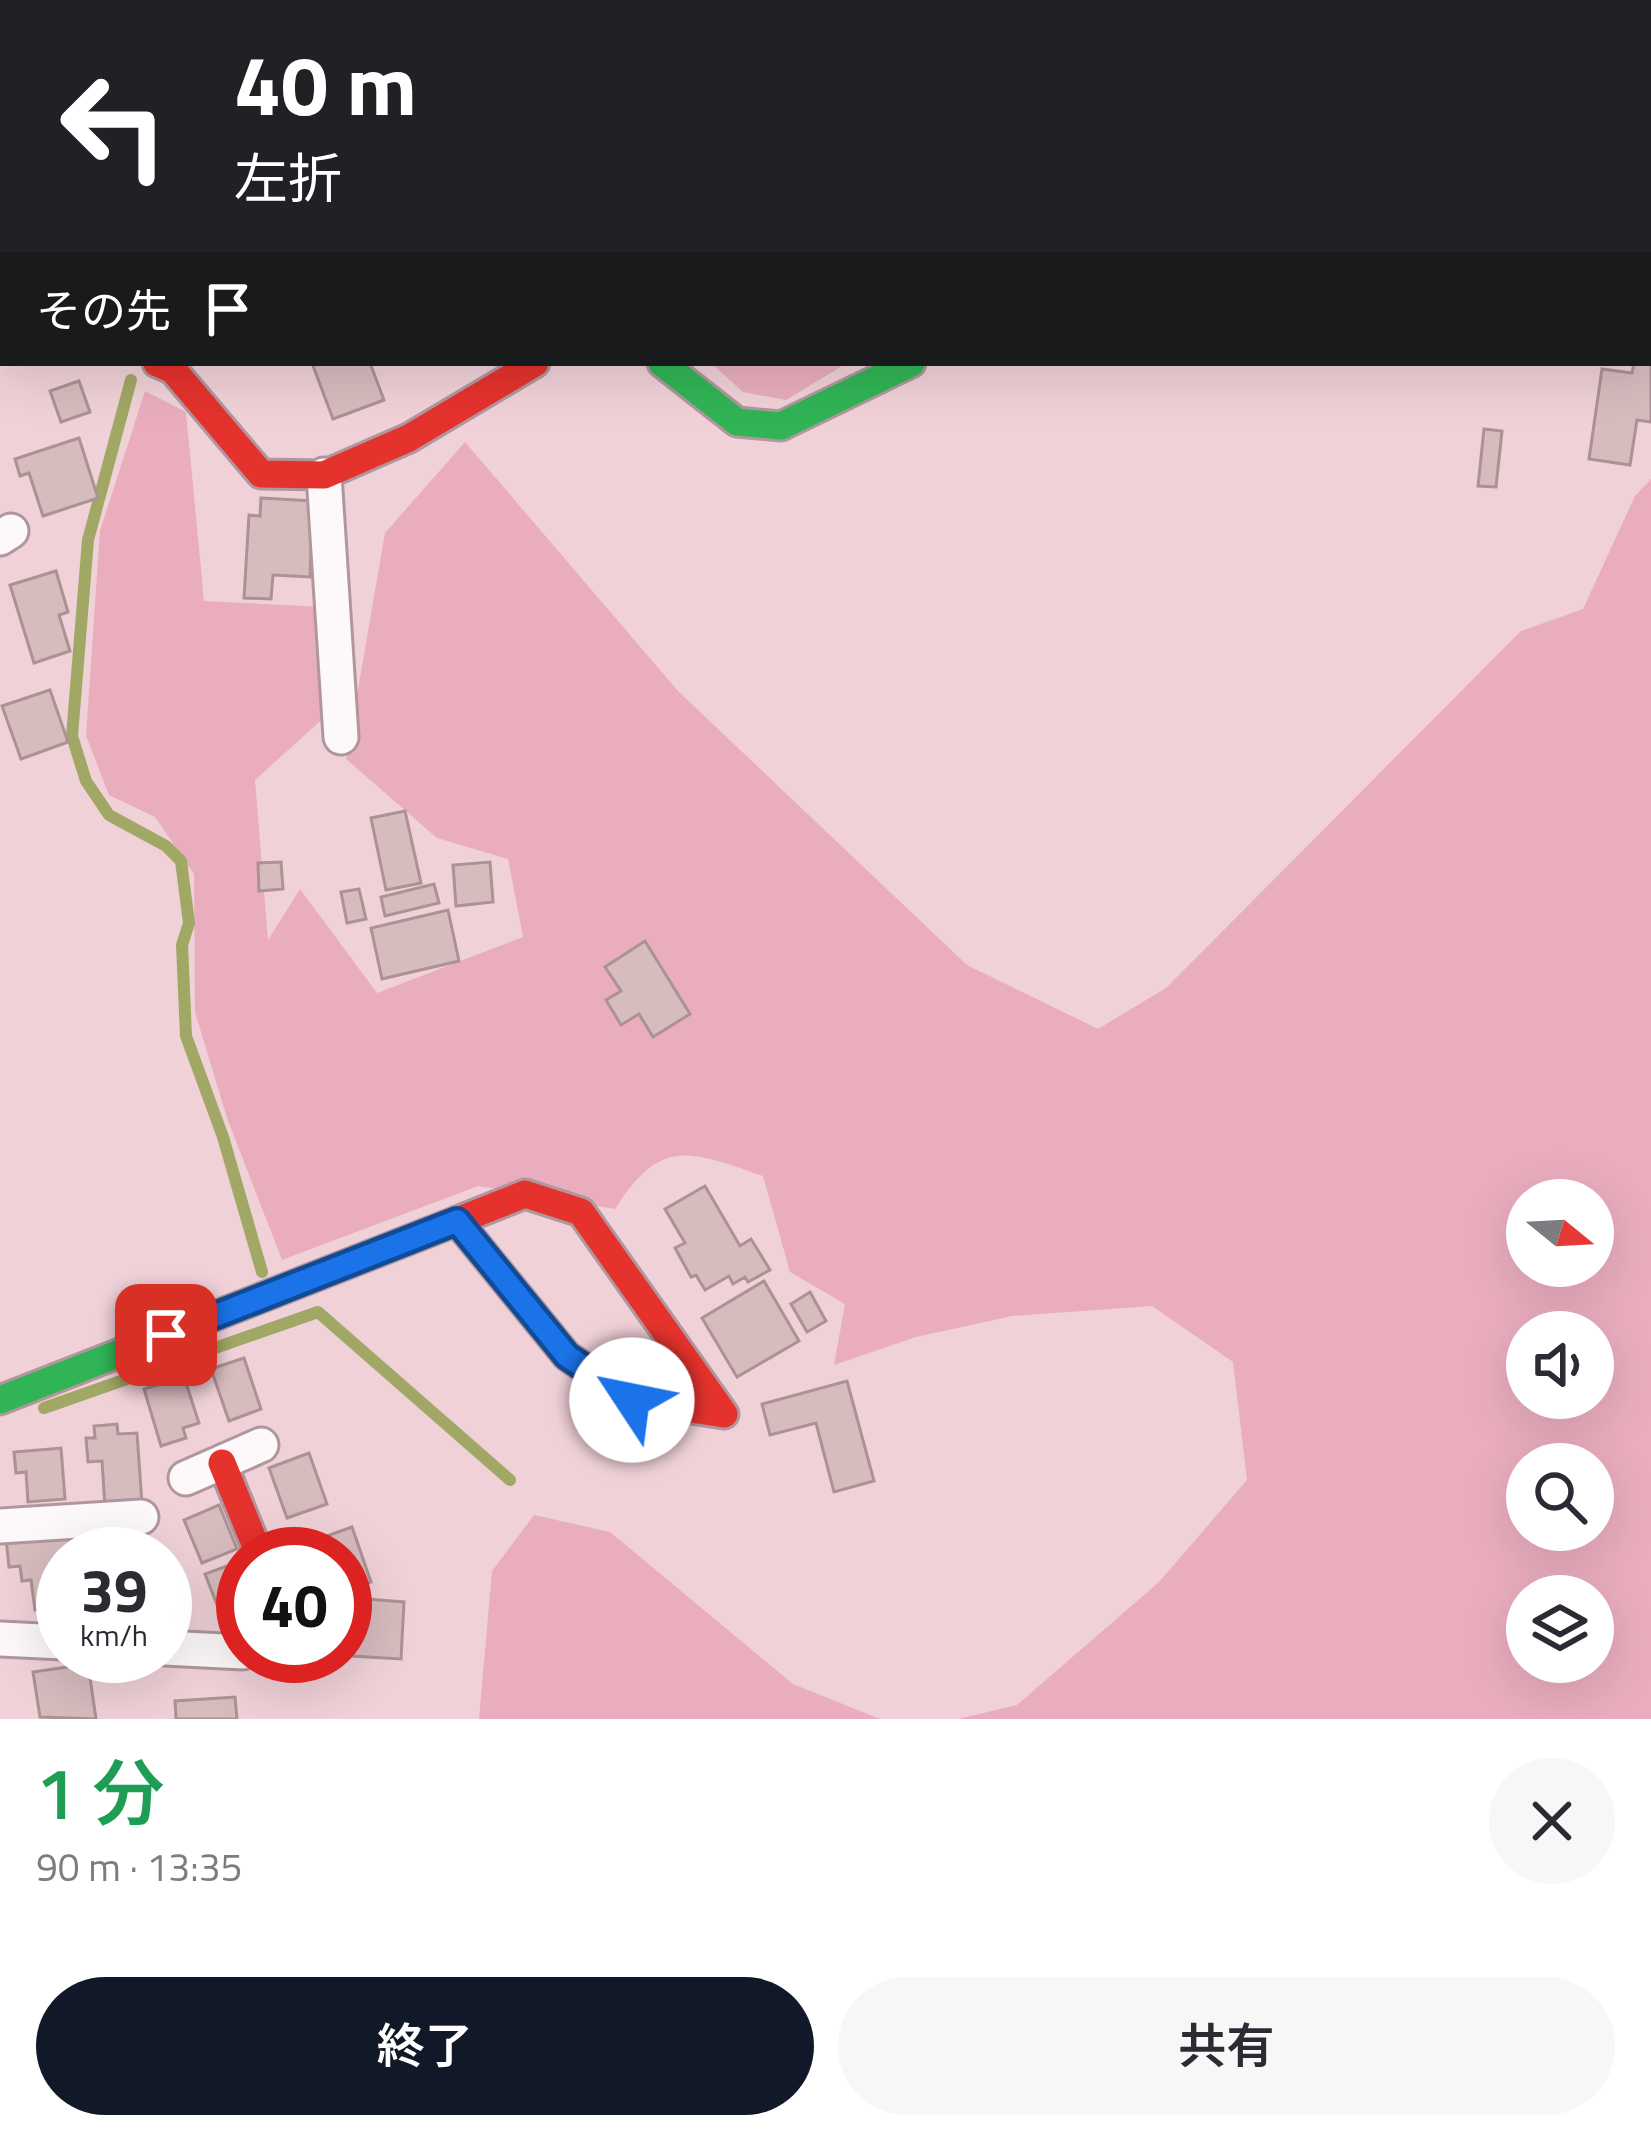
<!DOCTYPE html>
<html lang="ja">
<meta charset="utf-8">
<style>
body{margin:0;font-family:"Titillium Web","Noto Sans JP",sans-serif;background:#f7f7f7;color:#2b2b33;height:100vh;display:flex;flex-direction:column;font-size:45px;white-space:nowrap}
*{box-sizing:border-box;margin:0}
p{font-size:39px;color:#7c7c81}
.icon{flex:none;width:66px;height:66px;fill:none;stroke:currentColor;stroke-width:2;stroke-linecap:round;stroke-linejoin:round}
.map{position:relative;height:1719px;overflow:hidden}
.sheet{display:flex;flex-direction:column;background:#fff;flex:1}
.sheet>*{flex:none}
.guide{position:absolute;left:0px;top:0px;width:1653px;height:366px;box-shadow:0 12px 48px #0002;background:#202124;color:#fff;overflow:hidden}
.needle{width:78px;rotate:108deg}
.buttons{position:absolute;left:1506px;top:1179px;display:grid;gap:24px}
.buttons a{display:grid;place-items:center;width:108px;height:108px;border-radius:50%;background:#fff;box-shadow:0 12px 48px #0002;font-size:60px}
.speed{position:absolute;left:36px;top:1527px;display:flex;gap:24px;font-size:60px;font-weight:700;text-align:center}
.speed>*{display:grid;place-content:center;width:156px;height:156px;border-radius:50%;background:#fff;box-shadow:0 12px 48px #0002;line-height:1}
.speed small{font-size:30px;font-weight:400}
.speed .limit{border:18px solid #d22;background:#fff;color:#111}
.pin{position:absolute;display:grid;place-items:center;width:102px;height:102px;color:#fff;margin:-51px;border-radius:24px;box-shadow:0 6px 18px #0006}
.me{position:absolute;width:132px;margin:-66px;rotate:304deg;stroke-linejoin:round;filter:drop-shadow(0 0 9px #0008)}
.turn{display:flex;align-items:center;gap:42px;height:252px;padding:0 36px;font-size:54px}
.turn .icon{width:156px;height:156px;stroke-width:2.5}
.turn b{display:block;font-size:84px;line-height:102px}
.then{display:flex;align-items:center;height:114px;padding:0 36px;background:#0003;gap:24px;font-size:45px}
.round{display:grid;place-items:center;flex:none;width:126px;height:126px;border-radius:63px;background:#f7f7f7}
.summary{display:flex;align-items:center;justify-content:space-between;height:204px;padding:0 36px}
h1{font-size:72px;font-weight:600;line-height:90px;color:#1e9e55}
.button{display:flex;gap:24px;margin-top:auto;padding:24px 36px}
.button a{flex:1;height:138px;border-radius:72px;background:#111827;color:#fff;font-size:48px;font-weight:600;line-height:138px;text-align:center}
.button a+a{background:#f7f7f7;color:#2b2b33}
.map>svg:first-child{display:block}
.green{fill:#e9adbe;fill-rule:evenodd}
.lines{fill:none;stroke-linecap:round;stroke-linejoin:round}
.stream{stroke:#a1a865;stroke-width:12}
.building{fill:#d7bcbe;stroke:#ac9295;stroke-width:3}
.street-casing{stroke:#b0979d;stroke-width:39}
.fast-casing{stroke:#b0979d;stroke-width:33}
.jam-casing{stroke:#b0979d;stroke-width:33}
.path{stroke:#dcd3d5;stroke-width:8;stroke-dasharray:6 6;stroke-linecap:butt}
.street{stroke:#fdf8f9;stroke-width:33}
.fast{stroke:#30b455;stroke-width:27}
.jam{stroke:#e5322d;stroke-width:27}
.route-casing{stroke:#114b97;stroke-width:30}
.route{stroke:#1a73e8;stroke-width:21}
</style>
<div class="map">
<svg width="1651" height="1719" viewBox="0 0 1651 1719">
<rect width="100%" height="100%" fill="#f0d1d8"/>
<!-- green -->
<g class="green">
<polygon points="711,363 847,363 786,400 743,392"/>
<path d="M145,391L186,412L204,601L323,607L327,715L255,780L268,940L300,889L377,993L523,937L508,859L437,838L346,759L385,533L465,442L678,691L967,965L1098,1029L1166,988L1521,631L1583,609L1635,496L1651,479V1719H958L1017,1705L1159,1582L1247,1480L1233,1362L1152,1306L1012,1316L916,1337L834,1365L845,1304L790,1272L763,1176C690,1151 661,1136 615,1209L478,1186L282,1260L227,1118L195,1012L194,874L155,817L109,795L86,736L100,531ZM1527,1200H1593V1266H1527ZM1527,1332H1593V1398H1527ZM1527,1464H1593V1530H1527ZM1527,1596H1593V1662H1527Z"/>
<polygon points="534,1515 610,1532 793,1684 880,1719 479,1719 492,1571"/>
</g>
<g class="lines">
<!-- stream -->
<g class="stream">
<polyline points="131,380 88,540 72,736 86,781 109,815 166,846 181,861 189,923 182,945 186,1036 223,1137 262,1272"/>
<polyline points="44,1408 318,1312 510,1480"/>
</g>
</g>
<!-- building -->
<g class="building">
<polygon points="1651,253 1651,422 1637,420 1630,465 1589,459 1602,369 1632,373 1634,363 1650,363"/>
<polygon points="312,363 370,363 384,400 333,419"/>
<polygon points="79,381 90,412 61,422 50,391"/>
<polygon points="1484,429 1502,431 1496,487 1478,486"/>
<polygon points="79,438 98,498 43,516 29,473 20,476 15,459"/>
<polygon points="261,498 314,501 324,551 311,550 310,577 273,575 271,599 244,598 249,515 260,516"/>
<polygon points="56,571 68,612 59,615 70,651 34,663 10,585"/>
<polygon points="50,690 68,742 21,759 2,706"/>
<polygon points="405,811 421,883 386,890 371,818"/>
<polygon points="281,862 283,889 259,891 258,863"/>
<polygon points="490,862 493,902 456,906 453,865"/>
<polygon points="434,884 439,903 385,916 381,897"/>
<polygon points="359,889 366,919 347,923 341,892"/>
<polygon points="448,910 459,961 382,979 371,928"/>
<polygon points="645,941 690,1014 653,1037 639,1014 621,1025 606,1000 621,991 605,967"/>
<polygon points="705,1186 740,1246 751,1239 770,1270 748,1282 745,1277 733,1284 729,1276 705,1290 696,1275 691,1277 675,1248 685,1243 665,1209"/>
<polygon points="764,1281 799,1341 737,1377 702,1318"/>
<polygon points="810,1292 826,1321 807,1332 791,1304"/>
<polygon points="244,1358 261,1409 229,1421 211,1369"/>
<polygon points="184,1377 199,1423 183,1428 186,1438 161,1446 144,1389"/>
<polygon points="847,1381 874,1481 834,1492 816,1423 770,1435 762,1404"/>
<polygon points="117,1424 118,1434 137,1433 142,1504 105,1507 102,1461 88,1462 86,1438 95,1438 94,1426"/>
<polygon points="61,1448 65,1499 28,1502 26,1472 16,1473 14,1452"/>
<polygon points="309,1453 327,1504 287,1518 269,1468"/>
<polygon points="219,1505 237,1549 202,1563 184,1520"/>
<polygon points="352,1527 371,1582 345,1591 345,1554 314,1554 310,1542"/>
<polygon points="71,1531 73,1554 63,1554 63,1606 35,1610 31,1580 22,1581 20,1566 9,1567 6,1539"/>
<polygon points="134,1533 136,1554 93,1554 91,1537"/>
<polygon points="240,1561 243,1624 227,1630 205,1574"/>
<polygon points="353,1598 404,1602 401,1659 352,1656 353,1643 345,1642 345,1615 351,1615"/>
<polygon points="88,1664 96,1719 40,1717 33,1672"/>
<polygon points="235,1697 237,1719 176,1719 175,1701"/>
</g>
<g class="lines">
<defs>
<g id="street">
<polyline points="749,0 751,3"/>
<polyline points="1650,169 1651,170"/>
<polyline points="0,295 3,296"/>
<polyline points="324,475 341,737"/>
<polyline points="0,538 11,531"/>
<polyline points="186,1478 261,1445"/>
<polyline points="0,1526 141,1517"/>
<polyline points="0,1639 63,1642"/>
<polyline points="165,1648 243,1652"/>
</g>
<g id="fast">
<polyline points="662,363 737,422 781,426 911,363"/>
<polyline points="0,1400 457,1221"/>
</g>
<g id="jam">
<polyline points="157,363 173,370 261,474 324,475 409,438 535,363"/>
<polyline points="457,1221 525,1194 581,1212 724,1414 632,1400 567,1356 457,1221"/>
<polyline points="222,1463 259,1554"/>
</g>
</defs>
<!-- street casing -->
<use href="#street" class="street-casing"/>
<!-- fast casing -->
<use href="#fast" class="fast-casing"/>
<!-- jam casing -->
<use href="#jam" class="jam-casing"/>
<!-- path -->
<polyline class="path" points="1457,3 1460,0"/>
<!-- street -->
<use href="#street" class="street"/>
<!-- fast -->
<use href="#fast" class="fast"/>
<!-- jam -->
<use href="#jam" class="jam"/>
</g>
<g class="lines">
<defs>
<polyline id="route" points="166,1335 457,1221 567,1356 632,1400"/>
</defs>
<!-- route casing -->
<use href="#route" class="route-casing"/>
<!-- route -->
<use href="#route" class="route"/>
</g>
</svg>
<div class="buttons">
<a><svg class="needle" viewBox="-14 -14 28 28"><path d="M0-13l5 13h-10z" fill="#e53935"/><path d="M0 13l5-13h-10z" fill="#7c7c81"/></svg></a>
<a><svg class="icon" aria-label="sound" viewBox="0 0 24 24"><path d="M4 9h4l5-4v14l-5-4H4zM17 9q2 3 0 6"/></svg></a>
<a><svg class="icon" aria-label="search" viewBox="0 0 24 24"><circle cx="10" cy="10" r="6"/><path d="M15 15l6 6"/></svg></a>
<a><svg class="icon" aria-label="layers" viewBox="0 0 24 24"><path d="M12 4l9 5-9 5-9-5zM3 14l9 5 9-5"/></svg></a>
</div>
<div class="speed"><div>39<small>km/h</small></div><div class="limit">40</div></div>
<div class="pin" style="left:166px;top:1335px;background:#d93025"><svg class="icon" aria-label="arrive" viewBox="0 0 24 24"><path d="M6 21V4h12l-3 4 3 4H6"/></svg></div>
<svg class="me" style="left:632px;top:1400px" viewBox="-20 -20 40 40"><circle r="19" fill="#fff"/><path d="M0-13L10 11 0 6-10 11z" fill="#1a73e8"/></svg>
<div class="guide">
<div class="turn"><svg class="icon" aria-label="left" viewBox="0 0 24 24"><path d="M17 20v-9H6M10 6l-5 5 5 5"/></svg><div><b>40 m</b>左折</div></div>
<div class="then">その先<svg class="icon" aria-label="arrive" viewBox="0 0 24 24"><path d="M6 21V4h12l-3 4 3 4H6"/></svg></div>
</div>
</div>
<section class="sheet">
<div class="summary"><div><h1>1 分</h1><p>90 m · 13:35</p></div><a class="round"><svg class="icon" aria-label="close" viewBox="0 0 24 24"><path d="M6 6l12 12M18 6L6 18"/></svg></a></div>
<div class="button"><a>終了</a><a>共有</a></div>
</section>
